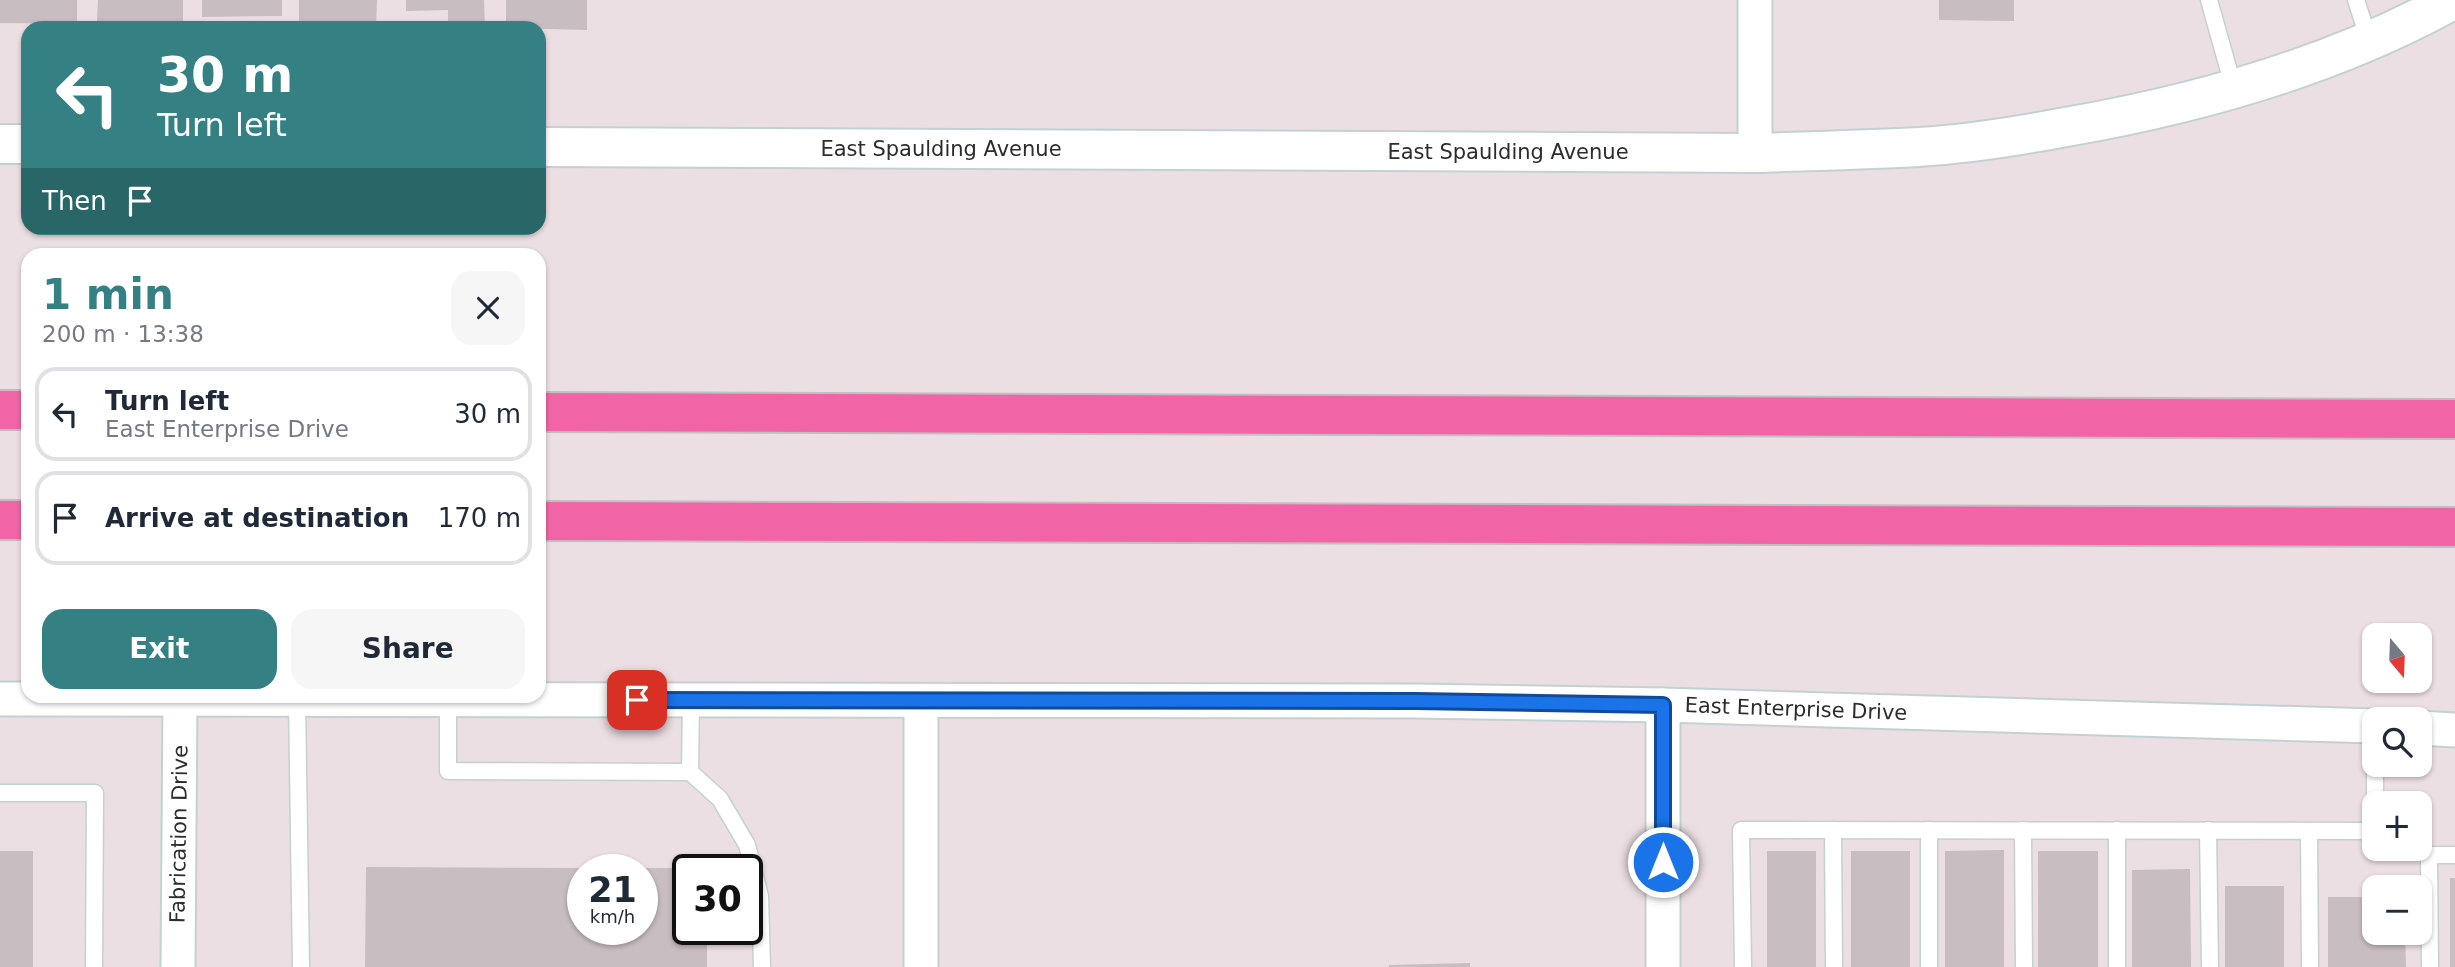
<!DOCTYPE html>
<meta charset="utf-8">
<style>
body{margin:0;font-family:"DejaVu Sans",sans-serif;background:#f6f6f7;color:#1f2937;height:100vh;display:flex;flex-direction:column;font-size:26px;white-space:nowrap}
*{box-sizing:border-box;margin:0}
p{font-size:23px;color:#747a83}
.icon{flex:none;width:38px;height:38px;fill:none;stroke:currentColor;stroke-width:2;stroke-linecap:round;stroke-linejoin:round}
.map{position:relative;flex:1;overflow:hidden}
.panel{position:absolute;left:21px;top:248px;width:525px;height:455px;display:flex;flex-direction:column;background:#fff;border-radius:21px;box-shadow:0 2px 5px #0004}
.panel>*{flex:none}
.banner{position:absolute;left:21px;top:21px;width:525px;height:214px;border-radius:21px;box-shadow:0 2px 5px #0004;background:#348082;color:#fff;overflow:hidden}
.needle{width:46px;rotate:161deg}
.fabs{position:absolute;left:2362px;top:623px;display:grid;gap:14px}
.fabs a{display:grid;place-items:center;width:70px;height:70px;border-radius:14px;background:#fff;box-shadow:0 2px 5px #0004;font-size:35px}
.speed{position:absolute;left:567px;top:854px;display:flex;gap:14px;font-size:35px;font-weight:700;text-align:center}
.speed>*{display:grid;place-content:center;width:91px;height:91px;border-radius:50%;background:#fff;box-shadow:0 2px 5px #0004;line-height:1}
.speed small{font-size:18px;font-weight:400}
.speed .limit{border:4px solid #111;border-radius:10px;background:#fff;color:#111}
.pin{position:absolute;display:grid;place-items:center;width:60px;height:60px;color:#fff;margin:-30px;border-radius:14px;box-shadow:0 4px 10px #0006}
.me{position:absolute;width:77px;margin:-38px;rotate:0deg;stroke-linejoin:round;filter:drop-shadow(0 0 5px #0008)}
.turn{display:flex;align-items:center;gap:24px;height:147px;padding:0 21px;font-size:32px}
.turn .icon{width:91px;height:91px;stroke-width:2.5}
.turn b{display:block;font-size:49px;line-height:60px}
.then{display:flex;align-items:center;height:66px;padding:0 21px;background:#0003;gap:14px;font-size:26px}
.round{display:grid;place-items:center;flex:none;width:74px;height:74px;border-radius:21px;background:#f6f6f7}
.headline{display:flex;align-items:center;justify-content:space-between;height:119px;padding:0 21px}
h1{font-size:42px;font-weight:700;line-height:52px;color:#348082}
.button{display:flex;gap:14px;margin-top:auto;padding:14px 21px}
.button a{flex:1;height:80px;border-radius:21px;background:#348082;color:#fff;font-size:28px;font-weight:700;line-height:80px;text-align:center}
.button a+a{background:#f6f6f7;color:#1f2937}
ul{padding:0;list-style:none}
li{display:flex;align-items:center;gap:21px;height:94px;margin:0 14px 10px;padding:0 7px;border:4px solid #e0e1e3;border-radius:21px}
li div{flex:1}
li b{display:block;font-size:26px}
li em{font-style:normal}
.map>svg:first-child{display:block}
.building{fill:#c8bdc1}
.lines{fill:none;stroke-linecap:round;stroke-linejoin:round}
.lane-casing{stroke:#c3d1d0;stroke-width:19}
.street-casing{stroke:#c3d1d0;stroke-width:37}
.secondary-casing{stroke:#c3d1d0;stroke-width:42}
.highway-casing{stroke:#c0c0c0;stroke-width:42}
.lane{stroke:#fff;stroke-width:16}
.street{stroke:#fff;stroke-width:33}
.secondary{stroke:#fff;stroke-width:38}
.highway{stroke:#f165a6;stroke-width:38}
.route-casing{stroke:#114b97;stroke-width:18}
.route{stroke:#1a73e8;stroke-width:12}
.labels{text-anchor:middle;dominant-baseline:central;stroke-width:5;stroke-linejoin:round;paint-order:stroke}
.street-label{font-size:21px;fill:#2c2c2c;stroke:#fff}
</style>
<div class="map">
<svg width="2455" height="967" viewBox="0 0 2455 967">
<rect width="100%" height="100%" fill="#ecdfe3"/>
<!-- building -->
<g class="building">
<polygon points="0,0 77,0 77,24 0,23"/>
<polygon points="98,0 183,0 183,22 97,21"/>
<polygon points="202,0 282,0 282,16 202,17"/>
<polygon points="299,0 377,0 376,26 299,25"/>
<polygon points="406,0 484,0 485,28 448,28 448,10 406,11"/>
<polygon points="506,0 587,0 587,30 506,28"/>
<polygon points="1939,0 2014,0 2014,21 1939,20"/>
<polygon points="2004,850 2004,967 1945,967 1945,851"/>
<rect x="0" y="851" width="33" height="116"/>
<rect x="1767" y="851" width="49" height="116"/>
<rect x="1851" y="851" width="59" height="116"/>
<rect x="2038" y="851" width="60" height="116"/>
<polygon points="366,867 583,868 583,929 642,929 642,868 688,868 688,929 707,929 707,967 365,967"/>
<polygon points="2190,869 2191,967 2132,967 2132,870"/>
<rect x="2450" y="878" width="5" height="89"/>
<rect x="2225" y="886" width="59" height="81"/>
<polygon points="2328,897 2375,897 2375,933 2405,933 2406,967 2328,967"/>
<polygon points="1470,963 1470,967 1389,967 1389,965"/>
</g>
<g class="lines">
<defs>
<g id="lane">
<polyline points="2209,0 2234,89"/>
<polyline points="2356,0 2369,40"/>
<polyline points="297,699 301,967"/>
<polyline points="448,699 448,771 690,772"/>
<polyline points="691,700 690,772 720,799 747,845 760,896 762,967"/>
<polyline points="0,793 95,793 94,967"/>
<polyline points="2375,803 2375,765"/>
<polyline points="1833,830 1834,967"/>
<polyline points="1929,830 1929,967"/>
<polyline points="2023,830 2024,967"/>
<polyline points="2117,830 2117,967"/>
<polyline points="2208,830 2210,967"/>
<polyline points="2309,831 2310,967"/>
<polyline points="1743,967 1741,830 2375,831 2375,804"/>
<polyline points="2430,967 2429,855 2455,855"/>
</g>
<g id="street">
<polyline points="1755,0 1755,153"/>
<polyline points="0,699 1415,701 1663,705 2375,726"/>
<polyline points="2420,728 2455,730"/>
<polyline points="178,967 180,700"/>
<polyline points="921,967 921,701"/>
<polyline points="1663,967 1663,705"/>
</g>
<g id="secondary">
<polyline points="0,144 28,144"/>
<path d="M539,147L1755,153C1810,151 1865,150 1919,147C1968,144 2018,136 2066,127C2199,104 2334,66 2453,0"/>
</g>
<g id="highway">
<polyline points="0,410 28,410"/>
<polyline points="539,412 2455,419"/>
<polyline points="0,520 28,520"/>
<polyline points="539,521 2455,527"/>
</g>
</defs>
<!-- lane casing -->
<use href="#lane" class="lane-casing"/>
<!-- street casing -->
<use href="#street" class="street-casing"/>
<!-- secondary casing -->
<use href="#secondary" class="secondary-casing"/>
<!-- highway casing -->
<use href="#highway" class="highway-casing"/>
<!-- lane -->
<use href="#lane" class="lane"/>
<!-- street -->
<use href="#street" class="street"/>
<!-- secondary -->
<use href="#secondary" class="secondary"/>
<!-- highway -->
<use href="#highway" class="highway"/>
</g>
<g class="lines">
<defs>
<polyline id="route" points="637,700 1415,701 1663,705 1663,862"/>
</defs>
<!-- route casing -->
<use href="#route" class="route-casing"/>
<!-- route -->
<use href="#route" class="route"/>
</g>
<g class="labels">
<!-- street labels -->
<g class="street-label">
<text x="941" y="149">East Spaulding Avenue</text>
<text x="1508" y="152">East Spaulding Avenue</text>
<text transform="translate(1796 709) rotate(2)">East Enterprise Drive</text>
<text transform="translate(179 834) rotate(-89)">Fabrication Drive</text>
</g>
</g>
</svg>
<div class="fabs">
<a><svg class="needle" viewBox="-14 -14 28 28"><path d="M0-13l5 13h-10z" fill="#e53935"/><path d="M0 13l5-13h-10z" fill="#747a83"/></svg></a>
<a><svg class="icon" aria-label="search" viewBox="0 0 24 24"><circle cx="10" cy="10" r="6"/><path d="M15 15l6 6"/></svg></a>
<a>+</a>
<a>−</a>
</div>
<div class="speed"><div>21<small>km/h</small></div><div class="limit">30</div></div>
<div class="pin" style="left:637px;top:700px;background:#d93025"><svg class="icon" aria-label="arrive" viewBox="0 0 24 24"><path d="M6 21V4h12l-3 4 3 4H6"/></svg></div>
<svg class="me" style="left:1663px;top:862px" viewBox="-20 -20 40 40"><circle r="17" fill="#1a73e8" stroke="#fff" stroke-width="3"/><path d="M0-11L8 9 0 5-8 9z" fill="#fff"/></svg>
<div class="banner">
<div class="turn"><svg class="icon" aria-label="left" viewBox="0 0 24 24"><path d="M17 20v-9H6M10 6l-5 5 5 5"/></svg><div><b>30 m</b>Turn left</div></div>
<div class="then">Then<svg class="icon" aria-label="arrive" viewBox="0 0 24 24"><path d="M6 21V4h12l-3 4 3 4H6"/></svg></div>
</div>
<section class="panel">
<div class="headline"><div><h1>1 min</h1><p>200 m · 13:38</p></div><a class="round"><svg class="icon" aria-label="close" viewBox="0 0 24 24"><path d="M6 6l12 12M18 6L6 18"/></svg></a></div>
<ul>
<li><svg class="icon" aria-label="left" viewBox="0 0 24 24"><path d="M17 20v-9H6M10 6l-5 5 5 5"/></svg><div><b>Turn left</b><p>East Enterprise Drive</p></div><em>30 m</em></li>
<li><svg class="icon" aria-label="arrive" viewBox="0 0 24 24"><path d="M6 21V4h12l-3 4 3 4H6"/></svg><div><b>Arrive at destination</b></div><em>170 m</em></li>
</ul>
<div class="button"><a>Exit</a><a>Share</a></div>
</section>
</div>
